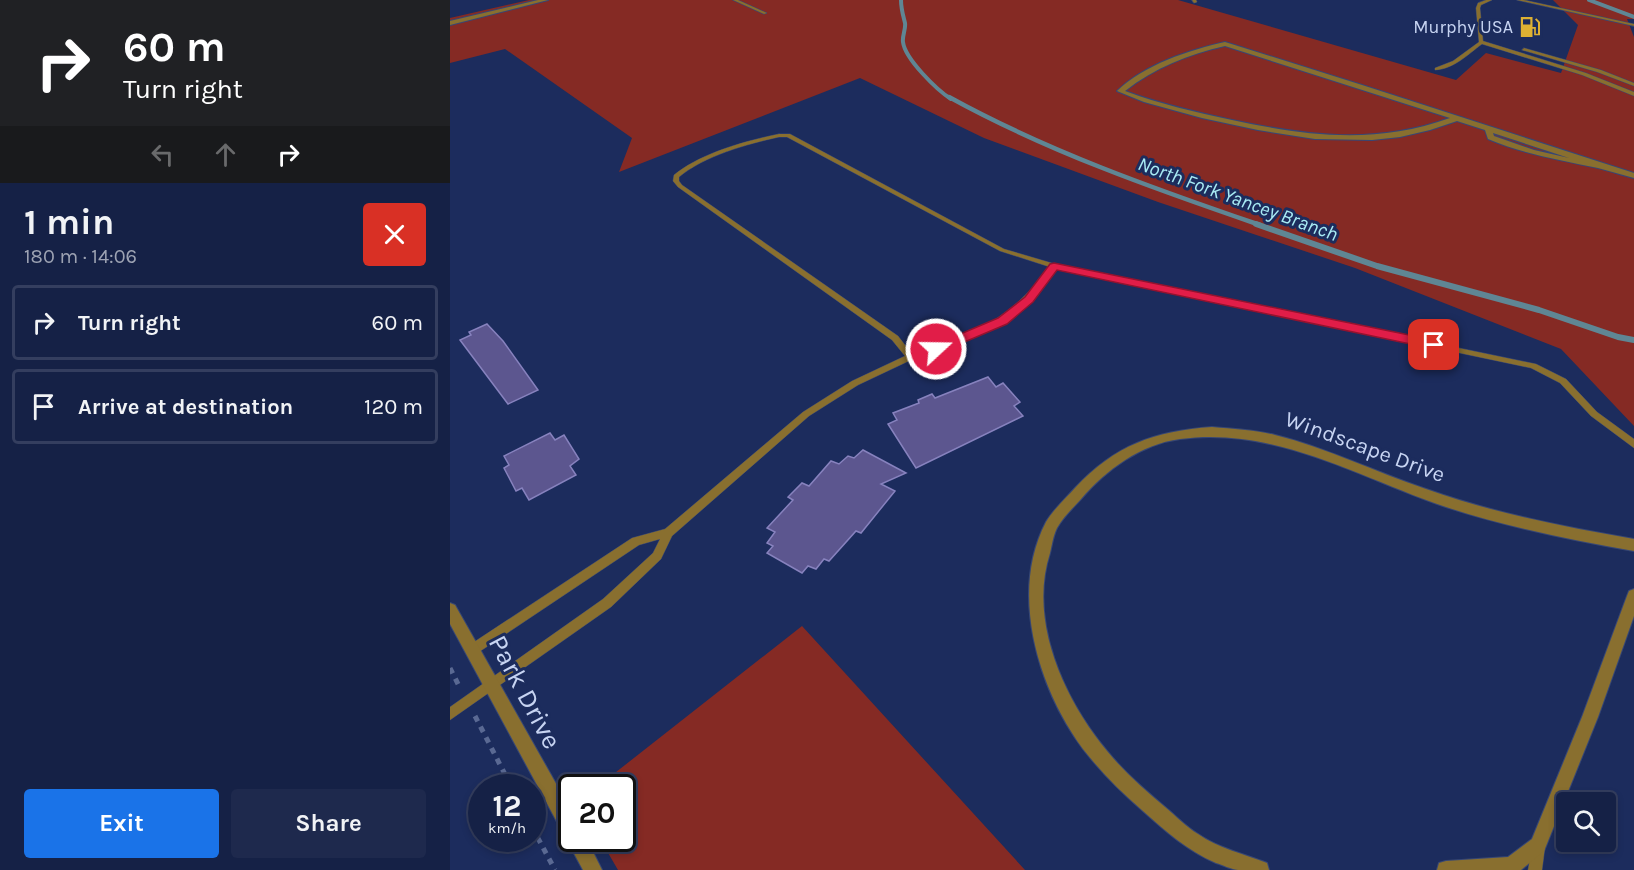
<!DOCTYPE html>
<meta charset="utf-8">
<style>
body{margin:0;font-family:Karla,sans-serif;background:#1e294d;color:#f1f3f6;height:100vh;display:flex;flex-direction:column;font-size:22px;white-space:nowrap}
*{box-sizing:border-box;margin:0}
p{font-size:20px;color:#9da3b3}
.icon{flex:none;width:33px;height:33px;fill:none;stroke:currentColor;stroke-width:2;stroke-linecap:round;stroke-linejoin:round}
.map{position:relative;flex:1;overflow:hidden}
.panel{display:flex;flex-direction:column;background:#152146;width:450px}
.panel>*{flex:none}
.banner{background:#202124;color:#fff;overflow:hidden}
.controls{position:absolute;left:1106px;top:792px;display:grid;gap:12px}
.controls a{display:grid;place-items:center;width:60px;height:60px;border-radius:6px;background:#152146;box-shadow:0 3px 9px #0003,0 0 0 2px #343e5f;font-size:30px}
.speed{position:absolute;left:18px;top:774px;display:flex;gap:12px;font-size:30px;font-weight:700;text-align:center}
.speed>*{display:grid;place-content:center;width:78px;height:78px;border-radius:50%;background:#152146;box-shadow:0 3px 9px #0003,0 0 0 2px #343e5f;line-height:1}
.speed small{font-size:15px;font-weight:400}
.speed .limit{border:3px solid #111;border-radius:9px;background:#fff;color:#111}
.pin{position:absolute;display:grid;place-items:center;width:51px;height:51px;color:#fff;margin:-26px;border-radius:12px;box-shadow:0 3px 9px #0006}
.me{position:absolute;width:66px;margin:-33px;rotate:69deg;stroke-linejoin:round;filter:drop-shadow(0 0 4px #0008)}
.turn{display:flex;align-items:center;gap:21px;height:126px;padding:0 24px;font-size:27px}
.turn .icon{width:78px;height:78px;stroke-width:2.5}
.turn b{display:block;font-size:42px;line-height:51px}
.lanes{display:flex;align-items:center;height:57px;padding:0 24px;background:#0003;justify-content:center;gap:30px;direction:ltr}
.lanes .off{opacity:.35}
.round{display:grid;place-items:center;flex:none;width:63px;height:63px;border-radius:6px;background:#1e294d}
.headline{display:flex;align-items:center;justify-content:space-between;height:102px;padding:0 24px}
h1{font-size:36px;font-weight:700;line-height:45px}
.cta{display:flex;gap:12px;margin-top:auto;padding:12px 24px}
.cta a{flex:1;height:69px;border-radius:6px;background:#1a73e8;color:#fff;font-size:24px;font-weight:700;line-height:69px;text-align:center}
.cta a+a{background:#1e294d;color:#f1f3f6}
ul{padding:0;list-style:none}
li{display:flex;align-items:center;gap:18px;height:75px;margin:0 12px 9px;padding:0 12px;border:3px solid #343e5f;border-radius:6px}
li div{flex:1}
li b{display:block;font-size:22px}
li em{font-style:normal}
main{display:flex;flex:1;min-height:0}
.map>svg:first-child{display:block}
.green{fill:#852a24}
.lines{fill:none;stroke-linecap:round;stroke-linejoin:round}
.stream-far2{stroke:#5f8694;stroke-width:4}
.stream-far1{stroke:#5f8694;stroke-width:4.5}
.stream{stroke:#5f8694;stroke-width:6}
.building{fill:#5c568f;stroke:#8782be;stroke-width:1.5}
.lane-casing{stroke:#374775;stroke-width:1}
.street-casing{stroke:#374775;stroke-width:2}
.path{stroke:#5a6993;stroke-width:5;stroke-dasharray:6 6;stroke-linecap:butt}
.lane{fill:#896f2f;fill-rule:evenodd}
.street{fill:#896f2f;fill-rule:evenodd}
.route{fill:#e11d48;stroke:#92132f;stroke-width:1.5}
.labels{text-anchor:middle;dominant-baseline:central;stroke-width:6;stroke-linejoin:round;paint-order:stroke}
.far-poi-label{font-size:18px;fill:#c7d4f2;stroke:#1c2c5d;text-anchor:end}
.far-water-label{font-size:20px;font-style:italic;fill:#a9ebf4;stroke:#1c2c5d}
.street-label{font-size:22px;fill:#c7d4f2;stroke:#1c2c5d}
.near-street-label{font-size:27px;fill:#c7d4f2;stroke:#1c2c5d}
</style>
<main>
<section class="panel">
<div class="banner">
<div class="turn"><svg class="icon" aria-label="right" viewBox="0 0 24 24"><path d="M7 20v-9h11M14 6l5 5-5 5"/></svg><div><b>60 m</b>Turn right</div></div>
<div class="lanes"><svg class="icon off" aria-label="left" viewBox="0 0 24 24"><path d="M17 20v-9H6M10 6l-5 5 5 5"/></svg><svg class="icon off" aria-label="ahead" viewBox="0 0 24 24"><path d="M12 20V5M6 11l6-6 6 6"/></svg><svg class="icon" aria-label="right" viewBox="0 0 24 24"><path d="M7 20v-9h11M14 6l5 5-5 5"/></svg></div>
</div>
<div class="headline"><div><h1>1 min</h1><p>180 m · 14:06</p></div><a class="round" style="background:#d93025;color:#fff"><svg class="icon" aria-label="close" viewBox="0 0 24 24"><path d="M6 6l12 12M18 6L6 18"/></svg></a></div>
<ul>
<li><svg class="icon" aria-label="right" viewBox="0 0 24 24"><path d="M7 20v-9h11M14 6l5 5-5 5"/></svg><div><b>Turn right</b></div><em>60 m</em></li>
<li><svg class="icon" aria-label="arrive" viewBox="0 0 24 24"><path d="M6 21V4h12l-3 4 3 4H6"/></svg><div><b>Arrive at destination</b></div><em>120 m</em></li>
</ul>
<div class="cta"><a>Exit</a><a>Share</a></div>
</section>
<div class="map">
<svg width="1184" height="870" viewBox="0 0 1184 870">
<rect width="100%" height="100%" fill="#1c2c5d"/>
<!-- green -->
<g class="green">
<polygon points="79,0 728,0 1006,80 1036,53 1111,73 1128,25 1103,0 1184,0 1184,19 1177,19 1184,37 1184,426 1111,349 905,268 708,202 534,138 410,78 169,172 182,138 55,49 0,63 0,18"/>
<polygon points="352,626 575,870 168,870 150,839 172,838 172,788 147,787"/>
</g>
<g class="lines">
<!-- stream-far2 -->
<g class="stream-far2">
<path d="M451,0C451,9 453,15 455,23C456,29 452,36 453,42C455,59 487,90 501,99"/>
<polyline points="1139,0 1184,17"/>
</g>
<!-- stream-far1 -->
<path class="stream-far1" d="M499,97C597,151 705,189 810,225"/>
<!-- stream -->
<polyline class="stream" points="806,224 927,266 1089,310 1168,337 1184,340"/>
</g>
<!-- building -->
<g class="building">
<polygon points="37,324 53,341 88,390 58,404 10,340 21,335 19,332"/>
<polygon points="538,377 546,387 553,383 570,402 564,406 573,416 466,468 438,424 447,420 443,413 469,403 468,400 482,394 485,398"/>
<polygon points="100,433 105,440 114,435 129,459 120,466 126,475 79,500 72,488 66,491 54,468 59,465 54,456"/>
<polygon points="413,450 456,473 431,484 445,491 411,533 406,531 379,561 374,559 366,569 358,566 352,573 317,553 323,546 317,543 325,532 317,528 343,500 338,497 352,483 359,486 381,461 389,464 398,456 404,458"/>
</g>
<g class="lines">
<defs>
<g id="lane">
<polygon points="283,0 288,0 317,13 314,14"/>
<polygon points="742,0 746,0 747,2 744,3"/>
<path d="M1036,0H1042L1031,5L1030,8L1033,41L1136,73L1184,92V96L1132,75L1032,44C1017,55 1004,69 985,70V68L1003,61L1029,42L1026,8L1028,3Z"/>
<polygon points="1067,0 1074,0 1184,24 1184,26"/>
<polygon points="1074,48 1151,70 1184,83 1184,86 1147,72 1072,50"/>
<path d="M329,134H340L554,249L605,264L1086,364L1116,379L1147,412L1184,439V448L1141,416L1110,383L1081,368L606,268L576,304L560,317L544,328L508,345L463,359L408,385L359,416L222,536L211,559L161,607L0,720V707L153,599L203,553L210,539L189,545L26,654L22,656L18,654L16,650L18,646L182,538L215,529L353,412L402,381L455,356L442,340L228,187L223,181L224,175C251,153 295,141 329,134ZM329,137H337L550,251L600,267C558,321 525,334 462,354L448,336L232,185L229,181V177C254,156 297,144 329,137Z"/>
<polygon points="1088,840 1093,842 1095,847 1092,870 1078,870 1083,842"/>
</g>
<g id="street">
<polygon points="88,0 98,0 0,25 0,21"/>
<path d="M775,42L912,85L1184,173V178C1172,175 1160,171 1148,168C1110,160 1074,154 1038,139L1035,130L1007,121L980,130L950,137L922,140L865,139L808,130L752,118L694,102L667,91C694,65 739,50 775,42ZM775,46L1000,118C925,145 857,136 782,120C745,112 710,104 675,91C704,68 739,54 775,46ZM1043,133L1119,158L1084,150L1044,136Z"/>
<path d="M762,427C784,429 805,430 825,435C877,448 925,472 976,489C1043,513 1114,527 1184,539V551C1121,540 1057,527 996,507C910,478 825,426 730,439C691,444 656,470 631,499C623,508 613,517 607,528C603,536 602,545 600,553C578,621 614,699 657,751C674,772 695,790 715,807C726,816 736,827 748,834C768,848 794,854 817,863L819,870C809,870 798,870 788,870C780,869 773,865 766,863C736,850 717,832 693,811C671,792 651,772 633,749C588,688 559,593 596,522C603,510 616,498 625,488C665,445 705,431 762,427Z"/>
<polygon points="1184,589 1184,616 1148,717 1094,851 1071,870 987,870 989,863 996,861 1058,857 1082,839 1132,717 1177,596 1179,591"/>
<polygon points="0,603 5,605 122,812 122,838 136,838 152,870 133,870 0,624"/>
</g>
</defs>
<!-- lane casing -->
<use href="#lane" class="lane-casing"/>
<!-- street casing -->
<use href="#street" class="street-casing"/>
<!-- path -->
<g class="path">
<polyline points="0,668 9,686"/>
<polyline points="25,716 62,788"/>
<polyline points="82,827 105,870"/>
</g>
<!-- lane -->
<use href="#lane" class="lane"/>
<!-- street -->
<use href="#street" class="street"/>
</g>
<!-- route -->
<polygon class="route" points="604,263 984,340 990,345 984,349 607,270 583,302 557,324 491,352 482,352 482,346 548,318 575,297 600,264"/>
<!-- icons -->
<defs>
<symbol id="fuel-bare" viewBox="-9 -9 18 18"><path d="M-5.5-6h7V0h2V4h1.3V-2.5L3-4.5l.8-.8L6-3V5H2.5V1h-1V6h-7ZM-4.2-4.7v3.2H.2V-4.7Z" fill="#deb133" stroke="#1c2c5d" stroke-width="2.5" paint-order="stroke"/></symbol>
</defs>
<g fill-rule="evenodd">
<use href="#fuel-bare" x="1065" y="12" width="30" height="30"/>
</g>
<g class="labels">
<!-- far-poi labels -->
<g class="far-poi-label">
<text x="1063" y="27">Murphy USA</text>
</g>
<!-- far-water labels -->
<g class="far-water-label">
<text transform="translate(788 199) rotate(20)">North Fork Yancey Branch</text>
</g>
<!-- street labels -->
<g class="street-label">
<text transform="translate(915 447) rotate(20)">Windscape Drive</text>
</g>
<!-- near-street labels -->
<g class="near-street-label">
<text transform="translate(75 692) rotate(62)">Park Drive</text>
</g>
</g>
</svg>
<div class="controls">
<a><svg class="icon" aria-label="search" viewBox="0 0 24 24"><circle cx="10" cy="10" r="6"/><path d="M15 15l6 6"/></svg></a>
</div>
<div class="speed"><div>12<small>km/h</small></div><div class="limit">20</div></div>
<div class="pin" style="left:984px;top:345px;background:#d93025"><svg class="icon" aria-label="arrive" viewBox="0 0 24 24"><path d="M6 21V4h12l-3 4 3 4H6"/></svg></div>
<svg class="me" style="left:486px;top:349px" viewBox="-20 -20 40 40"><circle r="17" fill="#e11d48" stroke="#fff" stroke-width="3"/><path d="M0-11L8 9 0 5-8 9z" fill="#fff"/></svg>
</div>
</main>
